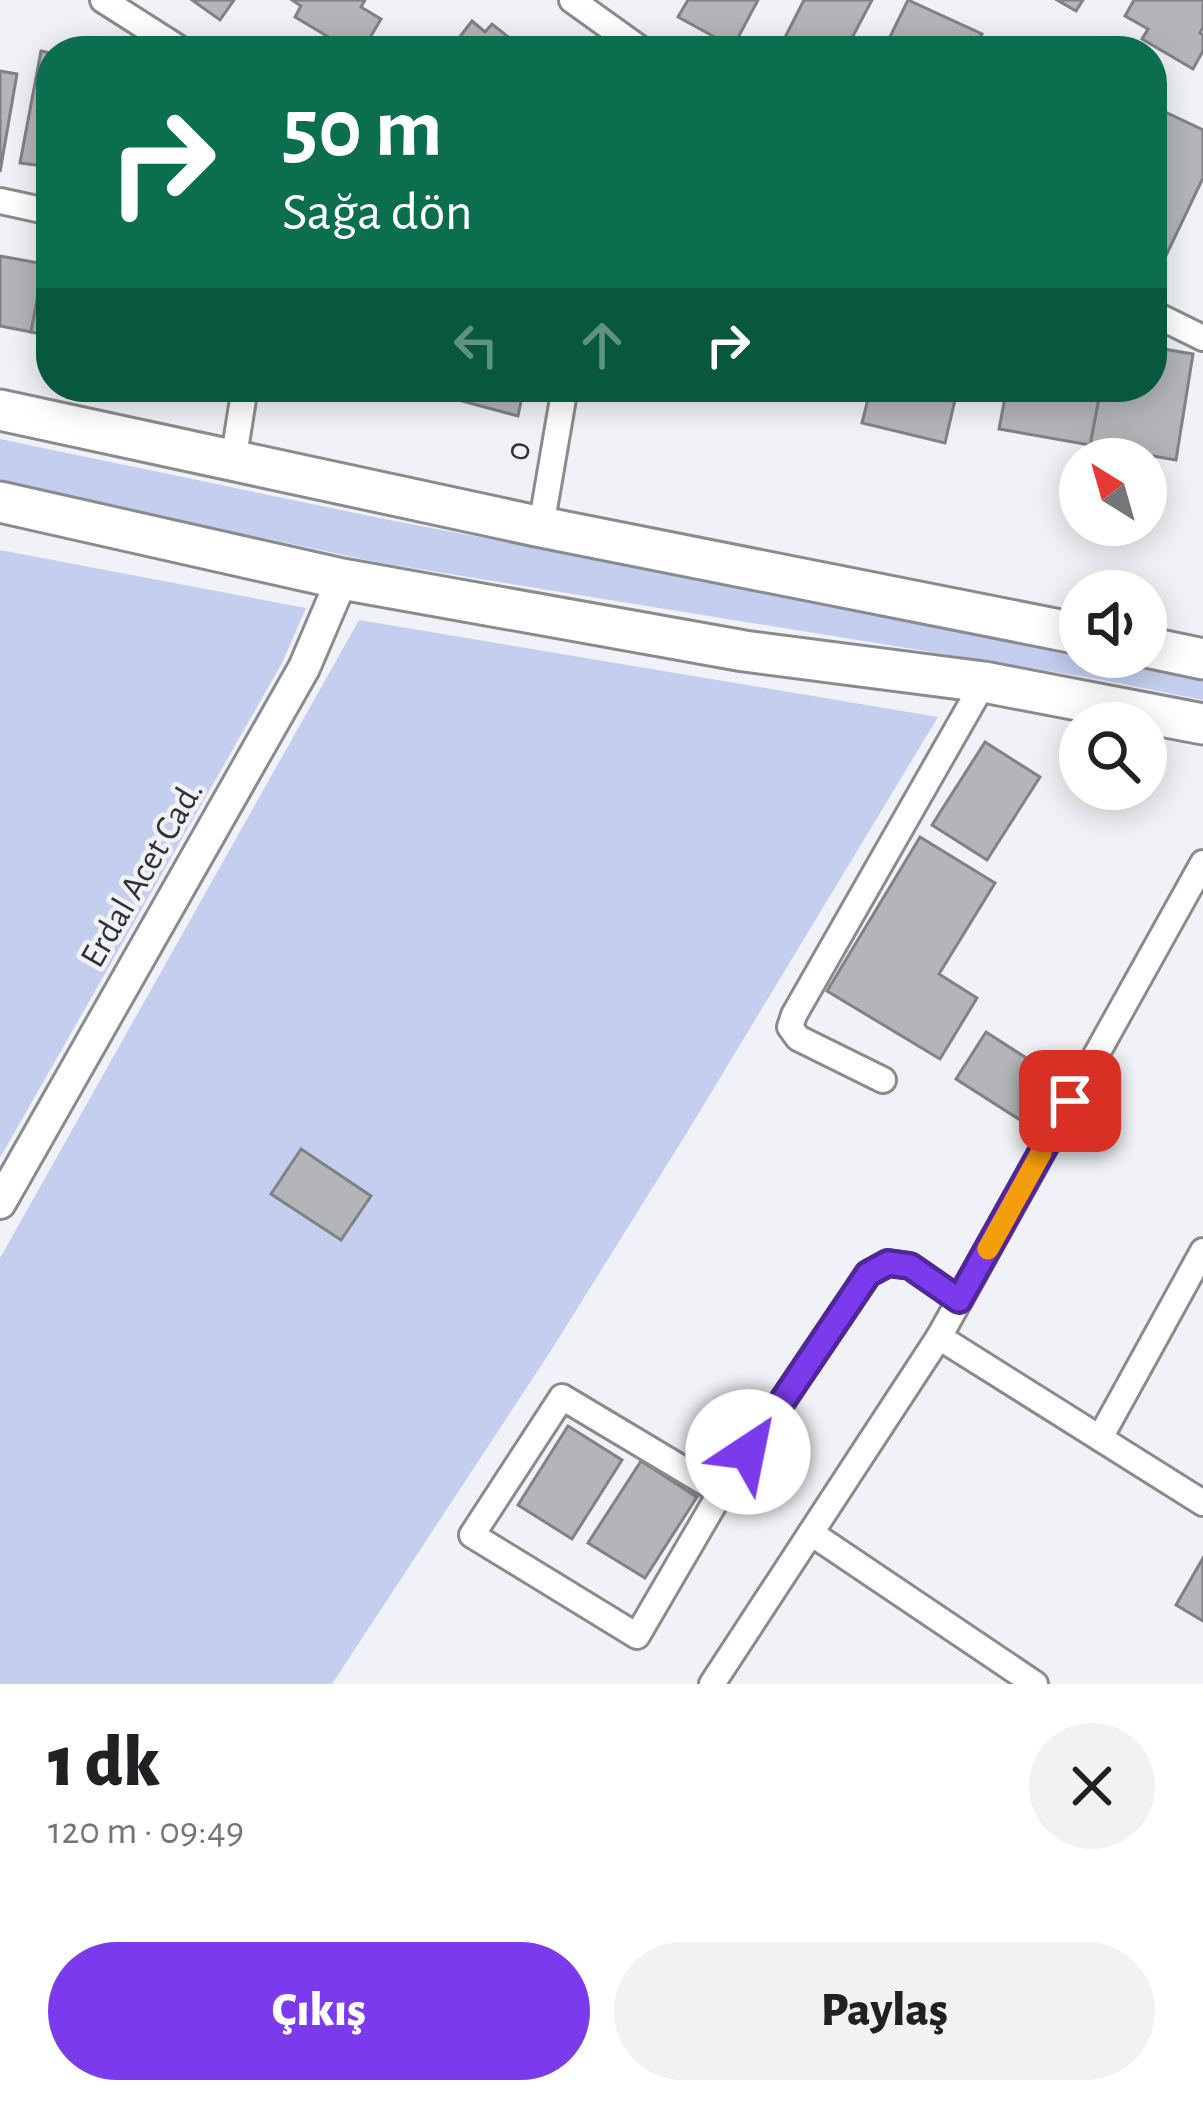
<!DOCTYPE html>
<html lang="tr">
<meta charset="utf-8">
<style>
body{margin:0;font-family:"Alegreya Sans",sans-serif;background:#f2f2f2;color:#202124;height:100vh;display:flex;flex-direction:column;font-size:45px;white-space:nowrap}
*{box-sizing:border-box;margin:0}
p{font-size:39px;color:#757577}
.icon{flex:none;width:66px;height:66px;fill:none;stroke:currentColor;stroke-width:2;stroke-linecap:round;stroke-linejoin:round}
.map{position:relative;height:1684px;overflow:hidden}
.details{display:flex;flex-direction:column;background:#fff;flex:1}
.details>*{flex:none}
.top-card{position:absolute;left:36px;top:36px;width:1131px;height:366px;border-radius:48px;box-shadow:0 6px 30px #0003;background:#0b6e4f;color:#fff;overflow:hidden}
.needle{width:78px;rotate:323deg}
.controls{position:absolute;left:1059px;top:438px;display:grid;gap:24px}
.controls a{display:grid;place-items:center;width:108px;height:108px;border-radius:50%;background:#fff;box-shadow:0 6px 30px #0003;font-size:60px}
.pin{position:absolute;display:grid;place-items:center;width:102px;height:102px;color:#fff;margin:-51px;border-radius:24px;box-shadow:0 6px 18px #0006}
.me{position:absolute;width:132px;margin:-66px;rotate:34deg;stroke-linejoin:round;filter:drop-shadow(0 0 9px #0008)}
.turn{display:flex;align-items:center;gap:42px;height:252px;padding:0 48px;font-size:54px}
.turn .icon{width:156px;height:156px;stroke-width:2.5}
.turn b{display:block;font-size:84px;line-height:102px}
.lanes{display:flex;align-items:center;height:114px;padding:0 48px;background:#0003;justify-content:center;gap:60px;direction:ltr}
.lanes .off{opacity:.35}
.round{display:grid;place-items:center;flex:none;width:126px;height:126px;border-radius:63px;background:#f2f2f2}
.head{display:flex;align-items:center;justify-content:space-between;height:204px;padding:0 48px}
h1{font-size:72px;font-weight:800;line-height:90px}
.button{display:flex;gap:24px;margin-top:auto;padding:24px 48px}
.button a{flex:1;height:138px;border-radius:72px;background:#7c3aed;color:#fff;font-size:48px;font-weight:800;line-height:138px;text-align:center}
.button a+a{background:#f2f2f2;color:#202124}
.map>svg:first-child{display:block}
.green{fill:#c4cfef}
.building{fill:#b4b5b9;stroke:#818286;stroke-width:3}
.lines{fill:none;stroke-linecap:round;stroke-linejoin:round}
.minor-casing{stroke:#898b8f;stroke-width:30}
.tertiary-casing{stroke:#898b8f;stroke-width:36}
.primary-casing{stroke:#898b8f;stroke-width:45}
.minor{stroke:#fff;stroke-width:24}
.tertiary{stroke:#fff;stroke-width:30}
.primary{stroke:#fff;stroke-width:39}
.route-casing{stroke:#51269a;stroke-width:30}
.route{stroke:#7c3aed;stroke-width:21}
.slow{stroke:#f59e0b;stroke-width:21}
.labels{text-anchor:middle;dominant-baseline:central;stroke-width:9;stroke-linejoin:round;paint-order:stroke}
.street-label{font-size:36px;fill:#313233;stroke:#f1f2f7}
</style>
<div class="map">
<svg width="1203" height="1684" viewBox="0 0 1203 1684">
<rect width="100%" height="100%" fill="#f1f2f7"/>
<!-- green -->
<g class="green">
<polygon points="0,439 384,519 1080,650 1080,657 1116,657 1203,678 1203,700 1098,679 376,562 0,481"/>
<polygon points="0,550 306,608 282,663 0,1158"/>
<polygon points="359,620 938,717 688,1131 552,1349 332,1684 0,1684 0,1258"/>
</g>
<!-- building -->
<g class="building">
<polygon points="192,0 234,0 220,20"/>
<polygon points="292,0 365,0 361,7 381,19 365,46 352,39 347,48 295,17 301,6"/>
<polygon points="688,0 758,0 733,47 678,17"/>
<polygon points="804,0 872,0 845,51 778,51"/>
<polygon points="908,0 982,34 973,51 883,51"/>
<polygon points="1057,0 1083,0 1076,11"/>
<polygon points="1134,0 1203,0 1203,27 1200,33 1203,35 1203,51 1193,69 1142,39 1148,29 1125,16"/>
<polygon points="472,21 485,32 492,24 526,51 456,51 452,47"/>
<polygon points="41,51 51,53 51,167 20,163"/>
<polygon points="0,71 17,74 0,172"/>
<polygon points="1161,110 1203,130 1203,178 1161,266 1152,262 1152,128"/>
<polygon points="0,256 44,264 31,332 0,326"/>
<polygon points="44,264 51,265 51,336 31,332"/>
<polygon points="1152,347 1193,354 1176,460 1090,445 1101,387 1152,387"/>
<polygon points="380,387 440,387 438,396"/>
<polygon points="444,387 524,387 518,416 443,396"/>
<polygon points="871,387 958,387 945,443 862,423"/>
<polygon points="1007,387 1101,387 1090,445 999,429"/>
<polygon points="985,742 1040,777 987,860 932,825"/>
<polygon points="920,837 995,883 939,974 977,998 940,1059 827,991"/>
<polygon points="986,1032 1059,1079 1028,1125 956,1079"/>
<polygon points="301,1149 371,1196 341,1240 271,1194"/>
<polygon points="568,1426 622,1460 572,1539 518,1505"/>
<polygon points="641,1461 697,1497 645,1578 588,1543"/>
<polygon points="1203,1558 1203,1621 1176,1605"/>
</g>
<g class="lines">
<defs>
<g id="minor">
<polyline points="103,0 183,51"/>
<polyline points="572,0 643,51"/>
<polyline points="0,201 51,212"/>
<polyline points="1152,313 1203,338"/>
<polyline points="233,462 245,387"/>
<polyline points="541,527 565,387"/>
<polyline points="883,1080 798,1038 790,1027 794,1015 984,682"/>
<polyline points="939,1337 1203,1503"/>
<polyline points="1100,1438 1203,1251"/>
<polyline points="721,1492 562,1397 472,1535 637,1636 721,1492 868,1274 888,1263 910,1266 959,1300"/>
<polyline points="811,1533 1035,1684"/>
<polyline points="712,1684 939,1337 1203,863"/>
</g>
<polyline id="tertiary" points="0,1203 304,668 342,579"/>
<g id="primary">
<polyline points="0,410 541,527 1080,634"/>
<polyline points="0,502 342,579 744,651 984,682 1203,724"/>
<polyline points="1146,647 1203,659"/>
</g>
</defs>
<!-- minor casing -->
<use href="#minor" class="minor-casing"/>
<!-- tertiary casing -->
<use href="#tertiary" class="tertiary-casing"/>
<!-- primary casing -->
<use href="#primary" class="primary-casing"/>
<!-- minor -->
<use href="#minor" class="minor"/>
<!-- tertiary -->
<use href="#tertiary" class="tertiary"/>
<!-- primary -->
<use href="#primary" class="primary"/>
</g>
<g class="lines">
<defs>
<polyline id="route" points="748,1452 868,1274 888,1263 910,1266 959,1300 1070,1101"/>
</defs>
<!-- route casing -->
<use href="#route" class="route-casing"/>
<!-- route -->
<use href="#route" class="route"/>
<!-- slow -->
<polyline class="slow" points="988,1249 1041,1153"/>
</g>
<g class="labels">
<!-- street labels -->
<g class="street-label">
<text transform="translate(518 451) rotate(-80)">0</text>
<text transform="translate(142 874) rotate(-60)">Erdal Acet Cad.</text>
</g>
</g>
</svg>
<div class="controls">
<a><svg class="needle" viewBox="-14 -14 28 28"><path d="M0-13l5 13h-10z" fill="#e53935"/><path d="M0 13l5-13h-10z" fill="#757577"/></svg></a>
<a><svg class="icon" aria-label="sound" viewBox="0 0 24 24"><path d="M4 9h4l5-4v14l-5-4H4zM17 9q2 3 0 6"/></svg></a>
<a><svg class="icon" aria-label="search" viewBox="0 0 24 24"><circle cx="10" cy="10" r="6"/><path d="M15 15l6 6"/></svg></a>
</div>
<div class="pin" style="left:1070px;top:1101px;background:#d93025"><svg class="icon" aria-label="arrive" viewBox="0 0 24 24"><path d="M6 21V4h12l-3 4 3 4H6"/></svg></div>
<svg class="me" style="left:748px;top:1452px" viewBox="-20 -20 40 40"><circle r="19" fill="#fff"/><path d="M0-13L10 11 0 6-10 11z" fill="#7c3aed"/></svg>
<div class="top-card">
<div class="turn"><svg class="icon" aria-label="right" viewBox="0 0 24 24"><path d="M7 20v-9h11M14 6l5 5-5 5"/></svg><div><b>50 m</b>Sağa dön</div></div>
<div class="lanes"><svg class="icon off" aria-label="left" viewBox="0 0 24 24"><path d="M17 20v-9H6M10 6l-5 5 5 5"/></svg><svg class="icon off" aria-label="ahead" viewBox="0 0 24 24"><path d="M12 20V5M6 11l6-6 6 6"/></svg><svg class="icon" aria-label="right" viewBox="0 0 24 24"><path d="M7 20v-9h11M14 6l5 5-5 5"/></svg></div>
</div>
</div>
<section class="details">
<div class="head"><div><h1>1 dk</h1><p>120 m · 09:49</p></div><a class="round"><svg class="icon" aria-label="close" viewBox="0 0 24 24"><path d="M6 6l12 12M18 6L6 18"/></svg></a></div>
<div class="button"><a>Çıkış</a><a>Paylaş</a></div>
</section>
